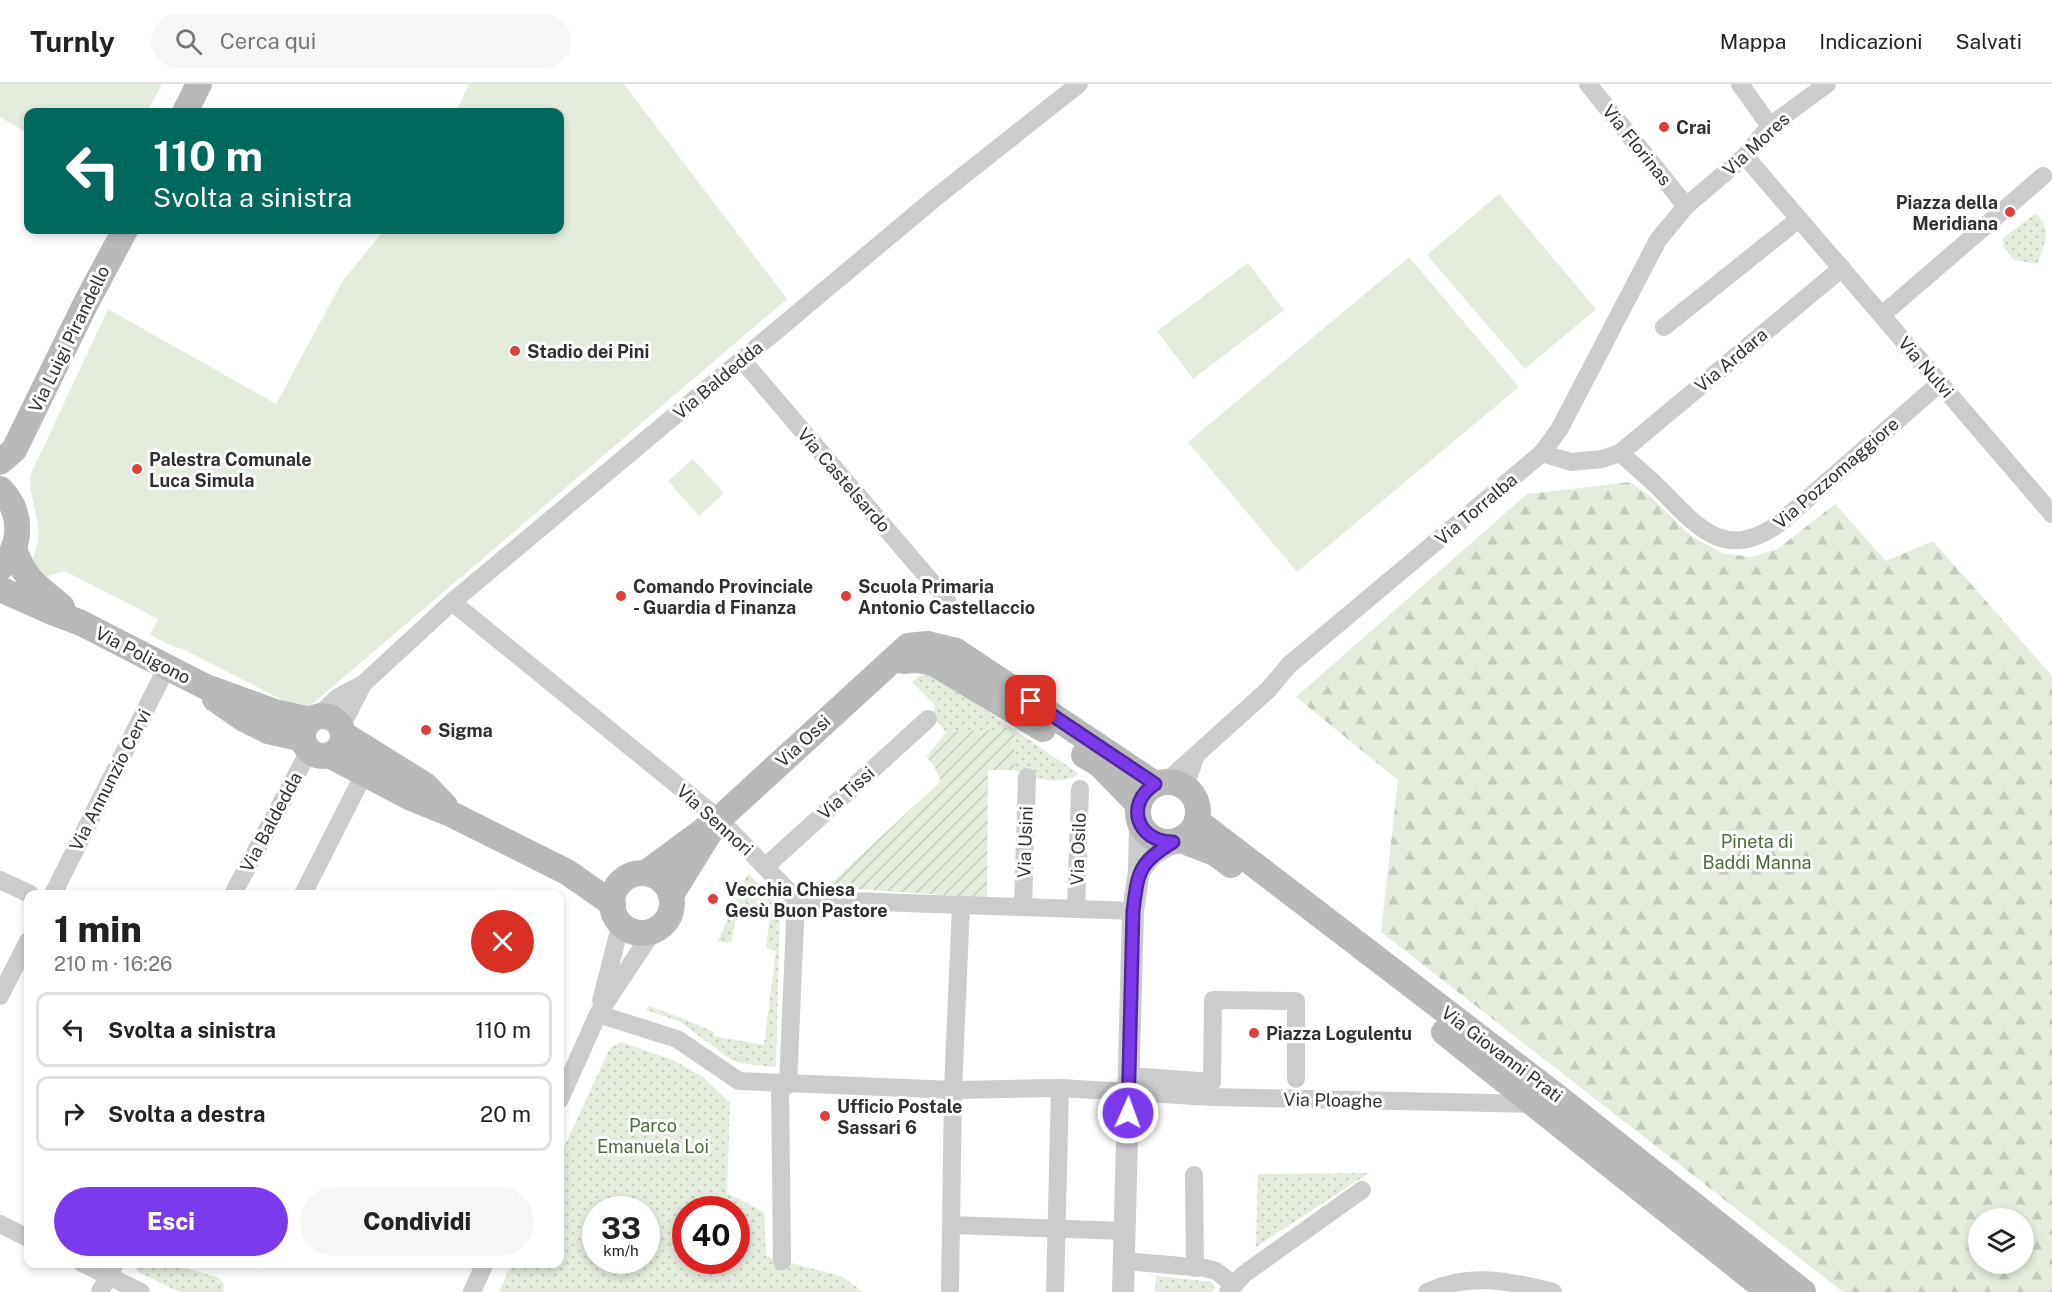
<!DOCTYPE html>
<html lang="it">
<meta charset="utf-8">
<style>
body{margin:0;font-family:"Public Sans",sans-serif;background:#f6f6f6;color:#222;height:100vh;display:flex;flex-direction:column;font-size:22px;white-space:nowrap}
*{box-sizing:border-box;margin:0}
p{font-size:20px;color:#767676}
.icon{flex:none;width:33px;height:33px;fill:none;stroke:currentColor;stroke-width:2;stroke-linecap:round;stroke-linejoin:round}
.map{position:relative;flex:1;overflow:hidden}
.panel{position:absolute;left:24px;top:806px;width:540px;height:378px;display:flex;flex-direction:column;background:#fff;border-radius:12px;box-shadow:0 3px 9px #0003}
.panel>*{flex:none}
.guide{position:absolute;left:24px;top:24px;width:540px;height:126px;border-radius:12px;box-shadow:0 3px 9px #0003;background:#00695c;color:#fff;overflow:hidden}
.controls{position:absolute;left:1968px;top:1124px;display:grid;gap:12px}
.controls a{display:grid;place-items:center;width:66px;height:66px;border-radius:50%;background:#fff;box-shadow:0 3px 9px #0003;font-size:30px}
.speed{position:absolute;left:582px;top:1112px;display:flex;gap:12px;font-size:30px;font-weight:700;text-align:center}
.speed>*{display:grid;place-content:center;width:78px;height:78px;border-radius:50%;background:#fff;box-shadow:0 3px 9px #0003;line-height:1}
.speed small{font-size:15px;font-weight:400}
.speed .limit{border:9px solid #d22;background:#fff;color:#111}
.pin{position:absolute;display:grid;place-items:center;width:51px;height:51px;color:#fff;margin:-26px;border-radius:12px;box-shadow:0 3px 9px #0006}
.me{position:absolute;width:66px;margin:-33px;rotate:2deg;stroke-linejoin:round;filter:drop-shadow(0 0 4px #0008)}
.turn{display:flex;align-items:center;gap:21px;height:126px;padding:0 30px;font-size:27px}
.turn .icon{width:78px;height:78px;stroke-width:2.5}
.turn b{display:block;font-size:42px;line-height:51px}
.round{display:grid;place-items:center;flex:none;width:63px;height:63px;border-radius:32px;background:#f6f6f6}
.head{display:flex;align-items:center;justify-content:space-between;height:102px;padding:0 30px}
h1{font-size:36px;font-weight:800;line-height:45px}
.cta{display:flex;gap:12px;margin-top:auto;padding:12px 30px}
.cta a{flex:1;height:69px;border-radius:36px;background:#7c3aed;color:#fff;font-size:24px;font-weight:800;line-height:69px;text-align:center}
.cta a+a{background:#f6f6f6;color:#222}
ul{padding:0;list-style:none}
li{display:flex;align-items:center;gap:18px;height:75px;margin:0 12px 9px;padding:0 18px;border:3px solid #e0e0e0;border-radius:12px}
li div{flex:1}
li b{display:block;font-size:22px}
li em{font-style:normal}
header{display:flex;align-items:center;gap:36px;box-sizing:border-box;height:84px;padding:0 30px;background:#fff;border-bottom:2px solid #e0e0e0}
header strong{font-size:28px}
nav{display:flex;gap:33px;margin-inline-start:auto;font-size:21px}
.search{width:420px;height:54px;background:#f6f6f6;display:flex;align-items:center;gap:15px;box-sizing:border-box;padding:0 21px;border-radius:33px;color:#767676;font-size:22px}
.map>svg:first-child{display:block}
.grass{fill:url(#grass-dots);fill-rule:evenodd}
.forest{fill:url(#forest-firs);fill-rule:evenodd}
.garden{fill:url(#garden-furrows)}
.pitch{fill:#e3ecdd}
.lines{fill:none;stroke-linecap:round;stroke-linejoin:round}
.minor{stroke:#ccc;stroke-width:18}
.tertiary{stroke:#ccc;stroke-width:22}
.secondary{stroke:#b9b9b9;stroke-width:26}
.route-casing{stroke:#51269a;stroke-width:15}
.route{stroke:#7c3aed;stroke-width:10}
.poi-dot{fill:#df4038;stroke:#fff;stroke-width:2}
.labels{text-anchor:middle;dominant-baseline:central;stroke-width:6;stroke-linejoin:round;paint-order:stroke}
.poi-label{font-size:18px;font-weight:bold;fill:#2f2f2f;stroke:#fff;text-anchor:start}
.street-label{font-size:18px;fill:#2f2f2f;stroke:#fff}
.park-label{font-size:18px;fill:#4d693e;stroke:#fff}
</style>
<header>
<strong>Turnly</strong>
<div class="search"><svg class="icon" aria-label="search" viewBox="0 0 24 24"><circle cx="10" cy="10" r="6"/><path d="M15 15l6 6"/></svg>Cerca qui</div>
<nav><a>Mappa</a><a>Indicazioni</a><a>Salvati</a></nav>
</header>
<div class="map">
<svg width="2052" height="1208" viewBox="0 0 2052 1208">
<defs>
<pattern id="grass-dots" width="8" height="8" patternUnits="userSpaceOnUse" patternTransform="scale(1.5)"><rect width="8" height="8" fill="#e3ecdd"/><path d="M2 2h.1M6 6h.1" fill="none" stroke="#c3cbbe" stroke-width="1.8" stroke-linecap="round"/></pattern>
<pattern id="forest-firs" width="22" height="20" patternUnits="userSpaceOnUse" patternTransform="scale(1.5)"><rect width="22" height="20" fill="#e3ecdd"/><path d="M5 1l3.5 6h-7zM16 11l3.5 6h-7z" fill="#c3cbbe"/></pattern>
<pattern id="garden-furrows" width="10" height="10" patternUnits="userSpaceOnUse" patternTransform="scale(1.5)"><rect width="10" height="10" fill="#e3ecdd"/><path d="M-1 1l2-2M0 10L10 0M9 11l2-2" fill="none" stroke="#c3cbbe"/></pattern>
</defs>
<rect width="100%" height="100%" fill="#fff"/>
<!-- grass -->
<g class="grass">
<path d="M2035,130C2052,141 2046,160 2037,180L2014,176L2003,162V154Z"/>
<path d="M926,590L937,593L1079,690C1058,703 1036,694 1015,686L1014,645L946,648L932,630L935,621L912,598L919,592Z"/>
<polygon points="748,789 780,823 776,982 774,983 740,979 730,975 679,937 646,926 649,922 684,935 714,948 713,952 764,961 776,867 766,864 770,833 737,828 731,859 718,857"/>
<path d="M621,958L673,976L703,993L730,1019L727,1109L764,1128L766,1172L843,1193L863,1208H499L512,1179H560V1072L610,964ZM596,1125H646V1176H596ZM686,1125H736V1176H686Z"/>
<polygon points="1369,1089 1256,1163 1258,1090"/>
<polygon points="137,1179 165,1179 218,1193 224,1201 223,1208 180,1208 138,1188 134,1183"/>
<polygon points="1156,1192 1212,1198 1215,1204 1212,1208 1155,1208"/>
</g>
<!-- forest -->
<path class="forest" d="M1630,398L1651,413L1691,452L1722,469L1750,473L1776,466L1835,420L1886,477L1933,457L2052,592V1208H1843L1381,848L1398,696L1296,613L1527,410ZM1978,1134H2024V1179H1978Z"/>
<!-- garden -->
<polygon class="garden" points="1014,645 1015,686 988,686 987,814 827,803 941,697 933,680 926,673 946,648"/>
<!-- pitch -->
<g class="pitch">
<polygon points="0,0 162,0 147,28 28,28 28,49 0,33"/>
<path d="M469,0H624L787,215L304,627L183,565L172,562L150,551L158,535L65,487L44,493C39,488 34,485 33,478C32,471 38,463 38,455C40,433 29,414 30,392L108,225L276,320L342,198L384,146H560V28H456Z"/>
<polygon points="1499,110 1596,225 1525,285 1427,171"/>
<polygon points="1409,173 1519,303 1297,488 1188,358"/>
<polygon points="1248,179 1284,226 1193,295 1157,247"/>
<polygon points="693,375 724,409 699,432 668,397"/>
</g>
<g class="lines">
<!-- minor -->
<g class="minor">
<polyline points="1588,0 1686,122"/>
<polyline points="1740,0 1770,42"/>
<polyline points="1745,72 2052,430"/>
<polyline points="1882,231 2043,92"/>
<polyline points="1664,243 1799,135"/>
<polyline points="742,276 947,516"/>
<polyline points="1542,369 1571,378 1602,375 1620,369 1842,184"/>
<path d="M1620,369C1634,381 1648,393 1661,406C1698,444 1727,479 1781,438L1940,299"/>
<polyline points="452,518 719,735 796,815 1133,827"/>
<polyline points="317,633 337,614 363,600 452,518 935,114 1079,0"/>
<polyline points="341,643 363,600"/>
<polyline points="1167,697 1268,606 1289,581 1542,369 1560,344 1658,156 1686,122 1745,72 1770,42 1827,0"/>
<polyline points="1185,703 1195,674"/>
<polyline points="765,783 928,635"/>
<polyline points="0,796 30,810"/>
<polyline points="53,810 167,583"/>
<polyline points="233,810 309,667"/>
<polyline points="303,810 364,690"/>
<polyline points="1023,823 1027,693"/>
<polyline points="1076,825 1080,705"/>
<polyline points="0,912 28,857"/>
<polyline points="601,917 621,839"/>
<polyline points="598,930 677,955 739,997 953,1006 1060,1004 1212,1013 1536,1020"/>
<polyline points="1129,992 1212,998 1213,916 1296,917 1296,995"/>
<polyline points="780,1000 782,1177"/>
<polyline points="788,1001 796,815"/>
<polyline points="560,1015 598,930 653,847"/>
<polyline points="1194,1091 1195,1184"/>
<polyline points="0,1140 28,1154"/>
<polyline points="951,1141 1125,1147"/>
<polyline points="1124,1177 1205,1184 1216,1187 1234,1201"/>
<polyline points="82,1179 141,1208"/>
<polyline points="100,1208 115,1179"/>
<polyline points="472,1208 485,1179"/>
<polyline points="950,1208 953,1006 961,821"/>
<polyline points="1055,1208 1060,1004"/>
<polyline points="1228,1208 1244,1190 1362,1106"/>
<path d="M1427,1208C1468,1188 1511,1197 1553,1208"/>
</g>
<!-- tertiary -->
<g class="tertiary">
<polyline points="1139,787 1152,771 1173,758"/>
<polyline points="1123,1208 1133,827 1139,787 1140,740"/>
</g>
<!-- secondary -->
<g class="secondary">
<polyline points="185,28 199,0"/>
<polyline points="0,378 14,366 87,217 125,146"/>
<path d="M0,405C23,427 23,462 0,484"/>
<path d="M14,464C25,497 37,501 62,523"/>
<polyline points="0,505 47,526 81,539 206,603 275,628 310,636"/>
<polyline points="903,577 915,576 932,578 1043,645"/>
<polyline points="215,615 244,635 268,647 303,655"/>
<circle cx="323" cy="652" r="20"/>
<polyline points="343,650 425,701 445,722"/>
<polyline points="329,671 411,714 453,731 567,788 613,820"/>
<polyline points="1084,671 1099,680 1138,720"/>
<circle cx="1168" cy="728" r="30"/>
<polyline points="1197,737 1559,1014 1803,1208"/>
<polyline points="1181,756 1215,769 1231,781"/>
<polyline points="646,789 719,735 908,562 927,560 956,567 1155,700"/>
<circle cx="642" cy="819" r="30"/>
<polyline points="671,811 710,748"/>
<polyline points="1444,948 1769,1208"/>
</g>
</g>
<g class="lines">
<defs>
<path id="route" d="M1031,617L1155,700C1124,720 1137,758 1173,758C1138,779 1138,788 1133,827L1128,1029"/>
</defs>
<!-- route casing -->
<use href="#route" class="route-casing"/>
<!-- route -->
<use href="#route" class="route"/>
</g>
<!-- markers -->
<g class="poi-dot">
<circle cx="1664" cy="43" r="6"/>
<circle cx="2010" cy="128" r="6"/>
<circle cx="515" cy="267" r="6"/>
<circle cx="137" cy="385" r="6"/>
<circle cx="621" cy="512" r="6"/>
<circle cx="846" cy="512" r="6"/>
<circle cx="426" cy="646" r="6"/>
<circle cx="713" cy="815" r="6"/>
<circle cx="1254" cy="949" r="6"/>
<circle cx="825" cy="1032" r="6"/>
</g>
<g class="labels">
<!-- poi labels -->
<g class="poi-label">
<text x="1676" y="43">Crai</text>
<text x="1998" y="118" text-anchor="end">Piazza della<tspan x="1998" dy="21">Meridiana</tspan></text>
<text x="527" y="267">Stadio dei Pini</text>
<text x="149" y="375">Palestra Comunale<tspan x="149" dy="21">Luca Simula</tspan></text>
<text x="633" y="502">Comando Provinciale<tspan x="633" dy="21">- Guardia d Finanza</tspan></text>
<text x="858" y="502">Scuola Primaria<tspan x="858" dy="21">Antonio Castellaccio</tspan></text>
<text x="438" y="646">Sigma</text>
<text x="725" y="805">Vecchia Chiesa<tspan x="725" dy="21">Gesù Buon Pastore</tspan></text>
<text x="1266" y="949">Piazza Logulentu</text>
<text x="837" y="1022">Ufficio Postale<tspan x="837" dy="21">Sassari 6</tspan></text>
</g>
<!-- street labels -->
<g class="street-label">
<text transform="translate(1756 60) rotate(-43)">Via Mores</text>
<text transform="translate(1637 61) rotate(51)">Via Florinas</text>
<text transform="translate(69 255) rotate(-64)">Via Luigi Pirandello</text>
<text transform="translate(1731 276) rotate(-40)">Via Ardara</text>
<text transform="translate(1926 283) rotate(49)">Via Nulvi</text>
<text transform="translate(718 296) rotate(-40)">Via Baldedda</text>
<text transform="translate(1836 389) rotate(-41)">Via Pozzomaggiore</text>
<text transform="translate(844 396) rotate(49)">Via Castelsardo</text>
<text transform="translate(1476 425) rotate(-40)">Via Torralba</text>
<text transform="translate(143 571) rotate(27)">Via Poligono</text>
<text transform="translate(803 657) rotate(-43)">Via Ossi</text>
<text transform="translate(110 696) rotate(-63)">Via Annunzio Cervi</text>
<text transform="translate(846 709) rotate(-42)">Via Tissi</text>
<text transform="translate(715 736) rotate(42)">Via Sennori</text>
<text transform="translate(271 738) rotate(-62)">Via Baldedda</text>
<text transform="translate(1025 758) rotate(-88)">Via Usini</text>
<text transform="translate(1078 765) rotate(-88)">Via Osilo</text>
<text transform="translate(1502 970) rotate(37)">Via Giovanni Prati</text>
<text transform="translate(1333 1016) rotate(1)">Via Ploaghe</text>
</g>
<!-- park labels -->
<g class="park-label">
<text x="1757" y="757">Pineta di<tspan x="1757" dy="21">Baddi Manna</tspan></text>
<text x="653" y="1041">Parco<tspan x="653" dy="21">Emanuela Loi</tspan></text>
</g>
</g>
</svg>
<div class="controls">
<a><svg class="icon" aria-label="layers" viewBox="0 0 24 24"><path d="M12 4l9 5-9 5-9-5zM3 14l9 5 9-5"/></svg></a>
</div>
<div class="speed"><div>33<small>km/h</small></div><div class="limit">40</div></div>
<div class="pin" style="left:1031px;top:617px;background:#d93025"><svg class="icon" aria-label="arrive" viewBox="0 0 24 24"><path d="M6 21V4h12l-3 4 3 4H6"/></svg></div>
<svg class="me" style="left:1128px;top:1029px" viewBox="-20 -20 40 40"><circle r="17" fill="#7c3aed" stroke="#fff" stroke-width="3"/><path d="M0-11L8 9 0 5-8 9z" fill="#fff"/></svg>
<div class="guide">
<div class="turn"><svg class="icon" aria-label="left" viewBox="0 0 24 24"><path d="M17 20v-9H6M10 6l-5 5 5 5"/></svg><div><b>110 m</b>Svolta a sinistra</div></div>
</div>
<section class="panel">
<div class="head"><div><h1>1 min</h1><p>210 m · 16:26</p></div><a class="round" style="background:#d93025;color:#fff"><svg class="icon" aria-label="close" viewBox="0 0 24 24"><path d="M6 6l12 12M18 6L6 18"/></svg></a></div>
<ul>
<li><svg class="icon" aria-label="left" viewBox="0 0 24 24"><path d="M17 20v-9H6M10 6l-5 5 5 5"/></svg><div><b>Svolta a sinistra</b></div><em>110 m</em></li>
<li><svg class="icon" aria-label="right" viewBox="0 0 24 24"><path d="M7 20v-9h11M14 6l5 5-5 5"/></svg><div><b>Svolta a destra</b></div><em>20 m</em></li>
</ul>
<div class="cta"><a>Esci</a><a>Condividi</a></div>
</section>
</div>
